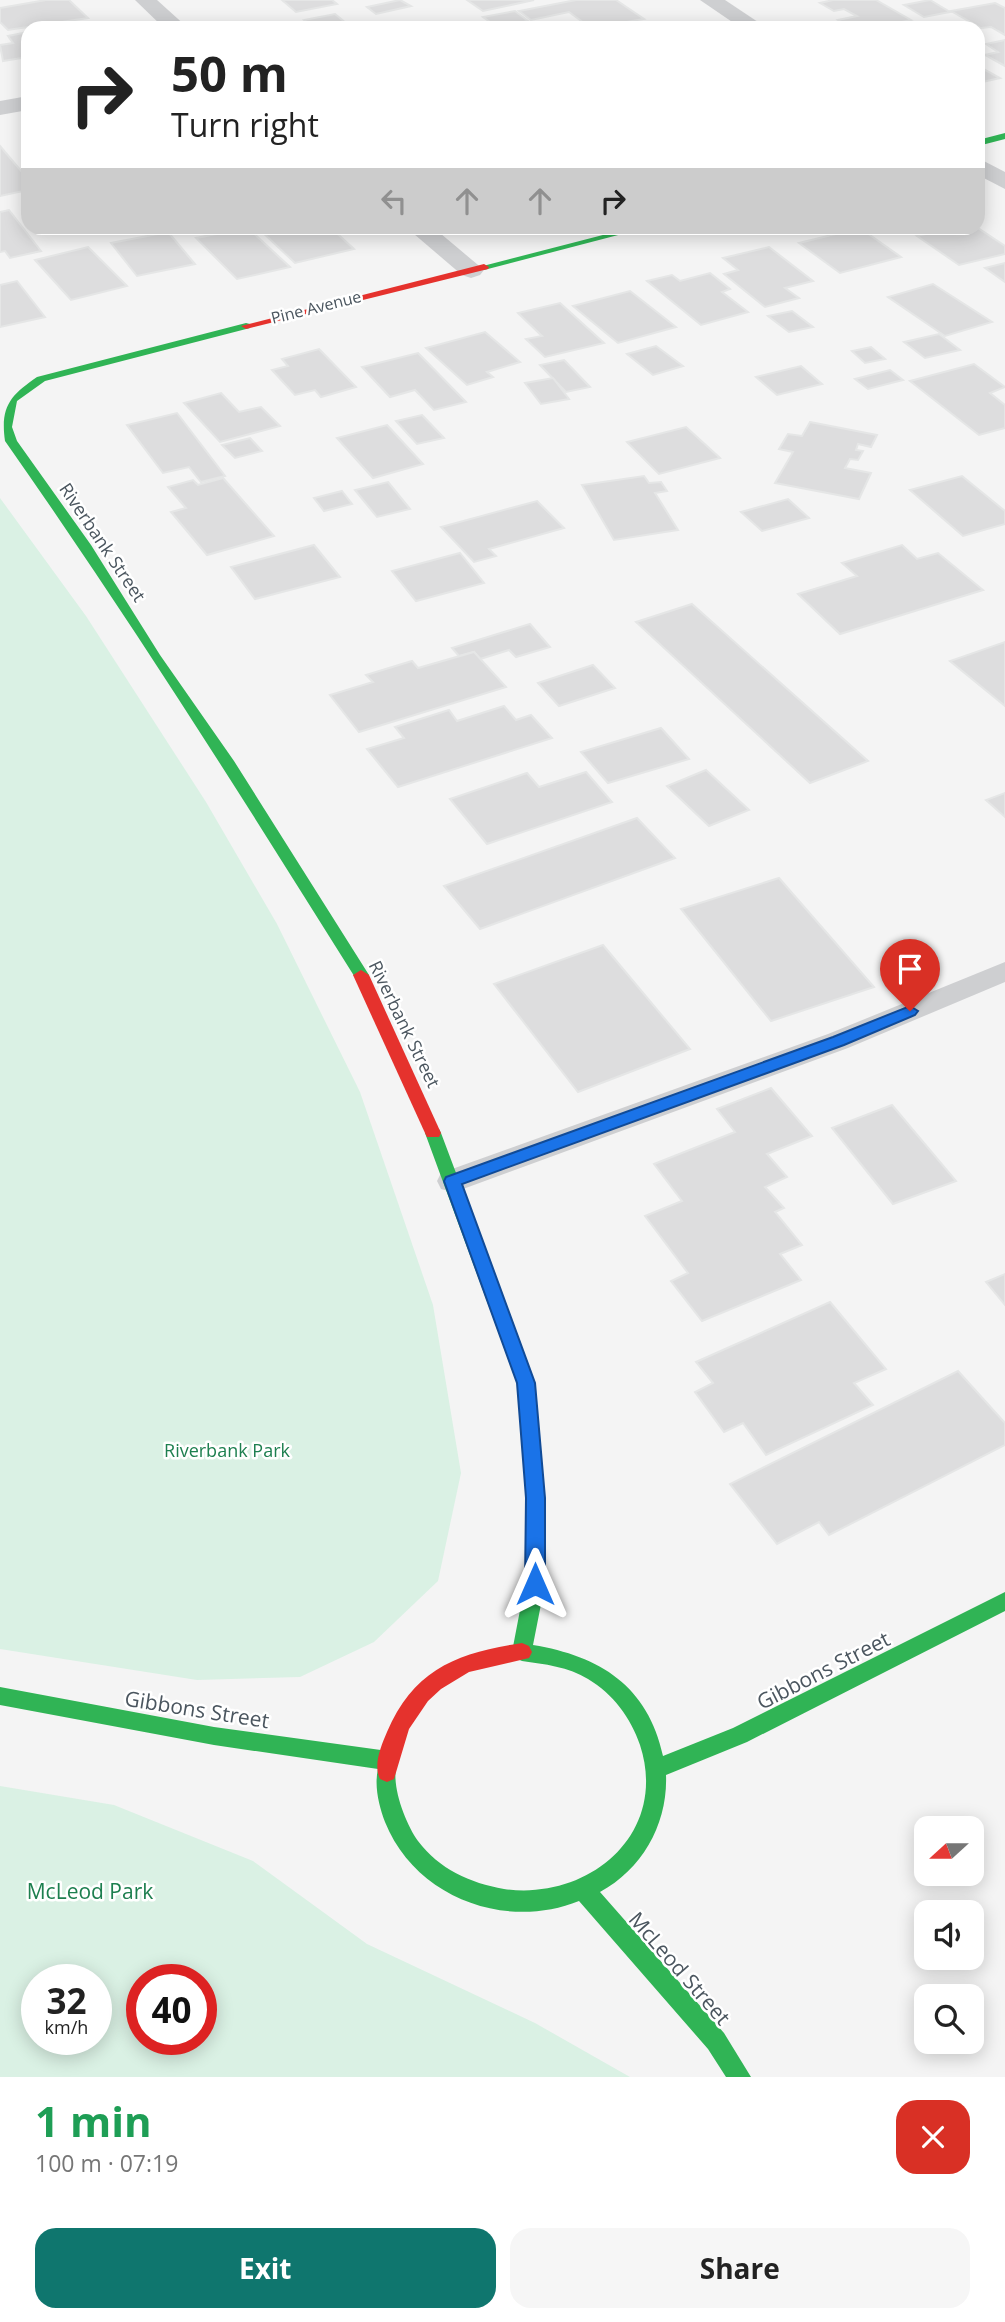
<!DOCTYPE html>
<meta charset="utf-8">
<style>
body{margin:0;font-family:"Open Sans",sans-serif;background:#f6f6f6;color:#222;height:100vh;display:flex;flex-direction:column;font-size:26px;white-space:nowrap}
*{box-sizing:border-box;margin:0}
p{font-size:23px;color:#767676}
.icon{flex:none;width:38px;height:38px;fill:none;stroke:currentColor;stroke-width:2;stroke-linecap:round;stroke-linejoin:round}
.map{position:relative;height:2077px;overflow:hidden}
.details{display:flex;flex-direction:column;background:#fff;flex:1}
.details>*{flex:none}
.top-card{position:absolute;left:21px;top:21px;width:964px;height:214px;border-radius:21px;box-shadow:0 4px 18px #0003;background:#fff;color:#222;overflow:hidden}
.needle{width:46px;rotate:249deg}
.buttons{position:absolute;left:914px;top:1816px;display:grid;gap:14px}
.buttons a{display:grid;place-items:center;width:70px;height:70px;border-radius:14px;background:#fff;box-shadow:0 4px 18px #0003;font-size:35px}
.speed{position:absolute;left:21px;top:1964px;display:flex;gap:14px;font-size:35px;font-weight:700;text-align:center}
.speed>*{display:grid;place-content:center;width:91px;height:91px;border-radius:50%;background:#fff;box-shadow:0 4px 18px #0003;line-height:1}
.speed small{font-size:18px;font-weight:400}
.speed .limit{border:10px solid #d22;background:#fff;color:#111}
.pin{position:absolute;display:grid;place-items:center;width:60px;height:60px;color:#fff;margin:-72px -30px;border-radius:50% 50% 50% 0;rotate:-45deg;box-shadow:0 0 7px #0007}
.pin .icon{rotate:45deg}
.me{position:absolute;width:77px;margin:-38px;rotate:0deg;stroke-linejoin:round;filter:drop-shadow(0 0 5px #0008)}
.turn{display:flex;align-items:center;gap:24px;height:147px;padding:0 35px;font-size:32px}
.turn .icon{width:91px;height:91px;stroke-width:2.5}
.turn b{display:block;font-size:49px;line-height:60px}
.lanes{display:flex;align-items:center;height:66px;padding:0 35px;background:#0003;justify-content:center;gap:35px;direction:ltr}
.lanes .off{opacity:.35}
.round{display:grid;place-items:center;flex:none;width:74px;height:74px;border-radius:21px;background:#f6f6f6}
.headline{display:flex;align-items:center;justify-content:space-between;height:119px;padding:0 35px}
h1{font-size:42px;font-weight:700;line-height:52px;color:#1e9e55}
.action{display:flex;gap:14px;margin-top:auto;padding:14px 35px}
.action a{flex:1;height:80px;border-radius:21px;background:#0f766e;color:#fff;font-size:28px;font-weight:700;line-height:80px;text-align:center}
.action a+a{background:#f6f6f6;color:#222}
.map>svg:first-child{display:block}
.green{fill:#daf1e4;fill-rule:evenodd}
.building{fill:#ddddde;stroke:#e5e6e6;stroke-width:2}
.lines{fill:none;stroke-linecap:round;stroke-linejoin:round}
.lane{fill:#cecfd1;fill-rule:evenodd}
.street{fill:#cecfd1;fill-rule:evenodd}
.fast{fill:#30b455;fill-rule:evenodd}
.jam{fill:#e5322d;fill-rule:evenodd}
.route{fill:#1a73e8;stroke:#114b97;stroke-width:2}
.labels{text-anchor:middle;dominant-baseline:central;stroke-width:5;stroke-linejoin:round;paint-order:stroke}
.far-street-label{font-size:16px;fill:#4b565f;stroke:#fff}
.street-label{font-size:18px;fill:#4b565f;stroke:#fff}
.park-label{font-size:18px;fill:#1d7f4f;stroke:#fff}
.near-street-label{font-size:21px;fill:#4b565f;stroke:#fff}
.near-park-label{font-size:21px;fill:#1d7f4f;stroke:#fff}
</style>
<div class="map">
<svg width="1005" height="2077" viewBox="0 0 1005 2077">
<rect width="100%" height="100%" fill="#f4f4f4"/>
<!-- green -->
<g class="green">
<polygon points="0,498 86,616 206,802 277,924 360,1092 433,1305 461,1473 438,1581 374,1642 300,1677 197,1680 0,1649"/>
<path d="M0,1786L114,1805L253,1861L367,1944L535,2023L630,2077H0ZM37,1979H96V2039H37ZM142,1979H201V2039H142Z"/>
</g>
<!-- building -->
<g class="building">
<polygon points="46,0 69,0 88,18 8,30 0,22 0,8"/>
<polygon points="282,0 332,0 337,4 296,12"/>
<polygon points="400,0 411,6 376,14 367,7"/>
<polygon points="467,0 534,0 483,11"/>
<polygon points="576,0 616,0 644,19 591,28 569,12 531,20 519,11"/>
<polygon points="833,0 876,0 911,20 874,28 851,28 838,20 857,16 844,9 834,11 820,3"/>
<polygon points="930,0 950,12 924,17 904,5"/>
<polygon points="995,3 1005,8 1005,35 991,27 981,28 951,11"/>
<polygon points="515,11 528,21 497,27 483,17"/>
<polygon points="335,14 352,28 295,28 310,25 304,20"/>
<polygon points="28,32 28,57 3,61 0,45 13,43 8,36"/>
<polygon points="1005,40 1005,66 985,55 998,52 986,44"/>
<polygon points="978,66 1000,78 978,83"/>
<polygon points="0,146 28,179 28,190 0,196"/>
<polygon points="9,210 41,251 10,258 5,251 0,252 0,212"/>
<polygon points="248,228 290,267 237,279 196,238"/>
<polygon points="258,228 331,228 354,249 295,263"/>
<polygon points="860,228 901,257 840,273 799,243"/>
<polygon points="929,228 978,228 1005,246 1005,254 959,265 917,236 935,232"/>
<polygon points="168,232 195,264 137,276 111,243"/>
<polygon points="88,247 127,286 71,300 35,260"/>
<polygon points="769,247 813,281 785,288 799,298 765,307 724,274 738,270 723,258"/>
<polygon points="1005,263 1005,282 985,268"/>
<polygon points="710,273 730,289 722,292 748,312 701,325 647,281 672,275 680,281"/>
<polygon points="17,281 45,317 0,327 0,285"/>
<polygon points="933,284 992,322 945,336 888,297"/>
<polygon points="630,291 676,327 618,343 573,306"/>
<polygon points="560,303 604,343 545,357 526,339 542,336 518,313"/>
<polygon points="792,311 813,327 789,332 768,316"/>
<polygon points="485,332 520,362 487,372 493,377 467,385 426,348"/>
<polygon points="939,334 960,350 925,358 904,342"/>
<polygon points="656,346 683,366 653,375 627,354"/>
<polygon points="871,347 885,359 865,363 852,351"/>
<polygon points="319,349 356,387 321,397 315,390 295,395 272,370 288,366 282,359"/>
<polygon points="418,353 466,402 434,410 415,390 390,397 362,367"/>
<polygon points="564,360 590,387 566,392 540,365"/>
<polygon points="974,364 1005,387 990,393 1005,405 1005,428 979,435 910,381"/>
<polygon points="801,366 822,384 777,395 756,377"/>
<polygon points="890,370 903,380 868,389 855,379"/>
<polygon points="553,378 569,399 541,404 525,383"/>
<polygon points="221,393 239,412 261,407 280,426 220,442 184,403"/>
<polygon points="177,413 225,476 201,482 189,467 163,473 127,425"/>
<polygon points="422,415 444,438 417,444 396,421"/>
<polygon points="810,422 877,435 871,447 858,444 856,450 863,451 858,460 850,459 845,468 871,473 859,499 775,483 793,452 779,449 788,434 802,436"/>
<polygon points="387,425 423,464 373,478 337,438"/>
<polygon points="686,427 720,458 659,474 627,442"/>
<polygon points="250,438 262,451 235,458 222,445"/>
<polygon points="644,476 649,483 661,482 667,491 655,493 678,530 614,540 582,485"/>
<polygon points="962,476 1005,511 1005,524 963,536 910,490"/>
<polygon points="223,478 274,536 207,555 171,512 186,508 168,487 193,480 198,485"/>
<polygon points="388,482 410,509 377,517 355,490"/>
<polygon points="342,491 352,504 324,511 314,498"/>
<polygon points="788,499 809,518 762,531 741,512"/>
<polygon points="537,501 564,528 489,549 496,556 474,562 441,527"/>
<polygon points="314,545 340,577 255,599 231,567"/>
<polygon points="902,545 917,559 938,553 983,590 840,634 798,594 857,576 842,563"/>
<polygon points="460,553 484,583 416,601 392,571"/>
<polygon points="692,604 868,761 810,783 636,622"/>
<polygon points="530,624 550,647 516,657 509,650 480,659 474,652 459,656 452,648"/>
<polygon points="1005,642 1005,706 950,661"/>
<polygon points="474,652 506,687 359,732 330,695 373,682 366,675 412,661 418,668"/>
<polygon points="593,665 615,688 559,706 538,683"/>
<polygon points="504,706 516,720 531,715 552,738 398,787 367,749 404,738 395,727 449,710 457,721"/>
<polygon points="661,728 689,759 608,783 581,752"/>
<polygon points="706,770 749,810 709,826 667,786"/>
<polygon points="586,772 612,802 487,844 450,799 527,773 539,787"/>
<polygon points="1005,793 1005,817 986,800"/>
<polygon points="637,818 675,858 480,929 444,886"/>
<polygon points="779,878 874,987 771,1021 681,909"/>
<polygon points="603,945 690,1049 578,1092 494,984"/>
<polygon points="771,1088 812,1136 767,1154 787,1177 765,1187 784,1208 775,1212 802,1245 780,1254 801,1280 702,1321 671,1281 688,1273 645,1216 682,1201 654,1164 735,1132 717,1109"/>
<polygon points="892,1105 956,1181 893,1204 832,1128"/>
<polygon points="1005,1274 1005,1305 986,1282"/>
<polygon points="830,1302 886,1369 854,1383 873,1405 766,1455 743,1423 724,1432 695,1392 713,1383 696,1362"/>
<polygon points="958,1371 1005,1423 1005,1445 829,1535 819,1522 777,1544 730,1484"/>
</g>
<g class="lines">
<!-- lane -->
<polygon class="lane" points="1005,962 1005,982 848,1048 463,1189 452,1192 441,1189 437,1181 441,1173 828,1034"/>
<!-- street -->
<g class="street">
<polygon points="135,0 157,0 188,28 164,28"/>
<polygon points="700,0 725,0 767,28 741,28"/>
<polygon points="28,96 28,110 0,115 0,101"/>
<polygon points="978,158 1005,172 1005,189 978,175"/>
<polygon points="407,228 434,228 484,270 480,275 471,278 462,275"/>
</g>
<!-- fast -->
<g class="fast">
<polygon points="1005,133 1005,139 978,146 978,140"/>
<polygon points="630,228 645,228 484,270 479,267"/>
<path d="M246,323L250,324V328L45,381L17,401L12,427L17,441L91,545L160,655L234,761L369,975L361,980L356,979C242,797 128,616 5,441C0,406 11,395 37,377Z"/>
<path d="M433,1127L439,1129L441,1133L535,1383L544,1498L545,1584L533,1645C600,1656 648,1686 663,1756L733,1728L1005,1592V1611L747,1742L666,1775C668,1823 643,1869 600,1892L724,2033L751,2077H726L708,2049L579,1901C505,1931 415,1897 385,1822C379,1806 374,1786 378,1769L214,1745L0,1705V1687L214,1727L388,1751L395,1754L398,1761C389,1781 405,1823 418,1841C439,1869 470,1883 504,1889C589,1901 669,1834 640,1745C631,1718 613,1694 588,1679C569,1667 544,1664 522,1661L515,1658L512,1652L525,1584L526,1498L517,1383L425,1133L427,1129Z"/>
</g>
<!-- jam -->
<g class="jam">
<polygon points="484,264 489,267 488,269 246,329 241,326"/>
<polygon points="361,970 369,975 441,1133 439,1137 427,1137 425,1133 353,975"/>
<path d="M522,1643L529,1646L532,1652L529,1658L469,1672L441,1689L428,1701L409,1729L394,1779L387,1782L380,1779C373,1765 381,1746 387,1732C414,1669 457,1653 522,1643Z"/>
</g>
</g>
<!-- route -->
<polygon class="route" points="910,1006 918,1011 915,1015 844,1045 462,1184 535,1383 545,1498 545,1584 542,1590 535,1592 528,1590 525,1584 526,1498 517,1383 444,1181 446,1177 833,1037"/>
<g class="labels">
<!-- far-street labels -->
<g class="far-street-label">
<text transform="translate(316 307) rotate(-14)">Pine Avenue</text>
</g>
<!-- street labels -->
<g class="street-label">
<text transform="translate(103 542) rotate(56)">Riverbank Street</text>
<text transform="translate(405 1024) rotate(64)">Riverbank Street</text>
</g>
<!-- park labels -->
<g class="park-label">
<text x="227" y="1450">Riverbank Park</text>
</g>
<!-- near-street labels -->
<g class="near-street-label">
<text transform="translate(823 1670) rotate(-27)">Gibbons Street</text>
<text transform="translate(197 1709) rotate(9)">Gibbons Street</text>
<text transform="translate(680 1968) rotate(49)">McLeod Street</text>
</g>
<!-- near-park labels -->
<g class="near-park-label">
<text x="90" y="1891">McLeod Park</text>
</g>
</g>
</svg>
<div class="buttons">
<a><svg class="needle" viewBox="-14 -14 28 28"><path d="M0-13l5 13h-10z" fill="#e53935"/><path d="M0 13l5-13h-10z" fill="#767676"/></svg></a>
<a><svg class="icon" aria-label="sound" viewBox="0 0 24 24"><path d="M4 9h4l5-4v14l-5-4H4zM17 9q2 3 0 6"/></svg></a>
<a><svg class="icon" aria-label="search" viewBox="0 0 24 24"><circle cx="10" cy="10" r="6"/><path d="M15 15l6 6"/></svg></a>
</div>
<div class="speed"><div>32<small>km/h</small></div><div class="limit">40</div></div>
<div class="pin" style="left:910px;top:1011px;background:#d93025"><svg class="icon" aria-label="arrive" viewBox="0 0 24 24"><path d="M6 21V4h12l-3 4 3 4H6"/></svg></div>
<svg class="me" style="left:535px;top:1584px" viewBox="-20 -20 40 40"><path d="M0-17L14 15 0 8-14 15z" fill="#1a73e8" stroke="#fff" stroke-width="4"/></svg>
<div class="top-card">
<div class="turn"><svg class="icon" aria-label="right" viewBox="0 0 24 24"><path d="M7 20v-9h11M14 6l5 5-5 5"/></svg><div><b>50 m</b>Turn right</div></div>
<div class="lanes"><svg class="icon off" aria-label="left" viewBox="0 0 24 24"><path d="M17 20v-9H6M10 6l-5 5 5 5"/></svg><svg class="icon off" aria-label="ahead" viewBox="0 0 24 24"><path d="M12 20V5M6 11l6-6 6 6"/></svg><svg class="icon off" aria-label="ahead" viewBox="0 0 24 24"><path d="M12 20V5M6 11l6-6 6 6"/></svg><svg class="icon" aria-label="right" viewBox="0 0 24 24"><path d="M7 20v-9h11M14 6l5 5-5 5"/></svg></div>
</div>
</div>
<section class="details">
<div class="headline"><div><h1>1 min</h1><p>100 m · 07:19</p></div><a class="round" style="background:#d93025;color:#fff"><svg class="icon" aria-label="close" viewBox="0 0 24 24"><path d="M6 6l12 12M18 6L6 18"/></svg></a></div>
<div class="action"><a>Exit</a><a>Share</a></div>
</section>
